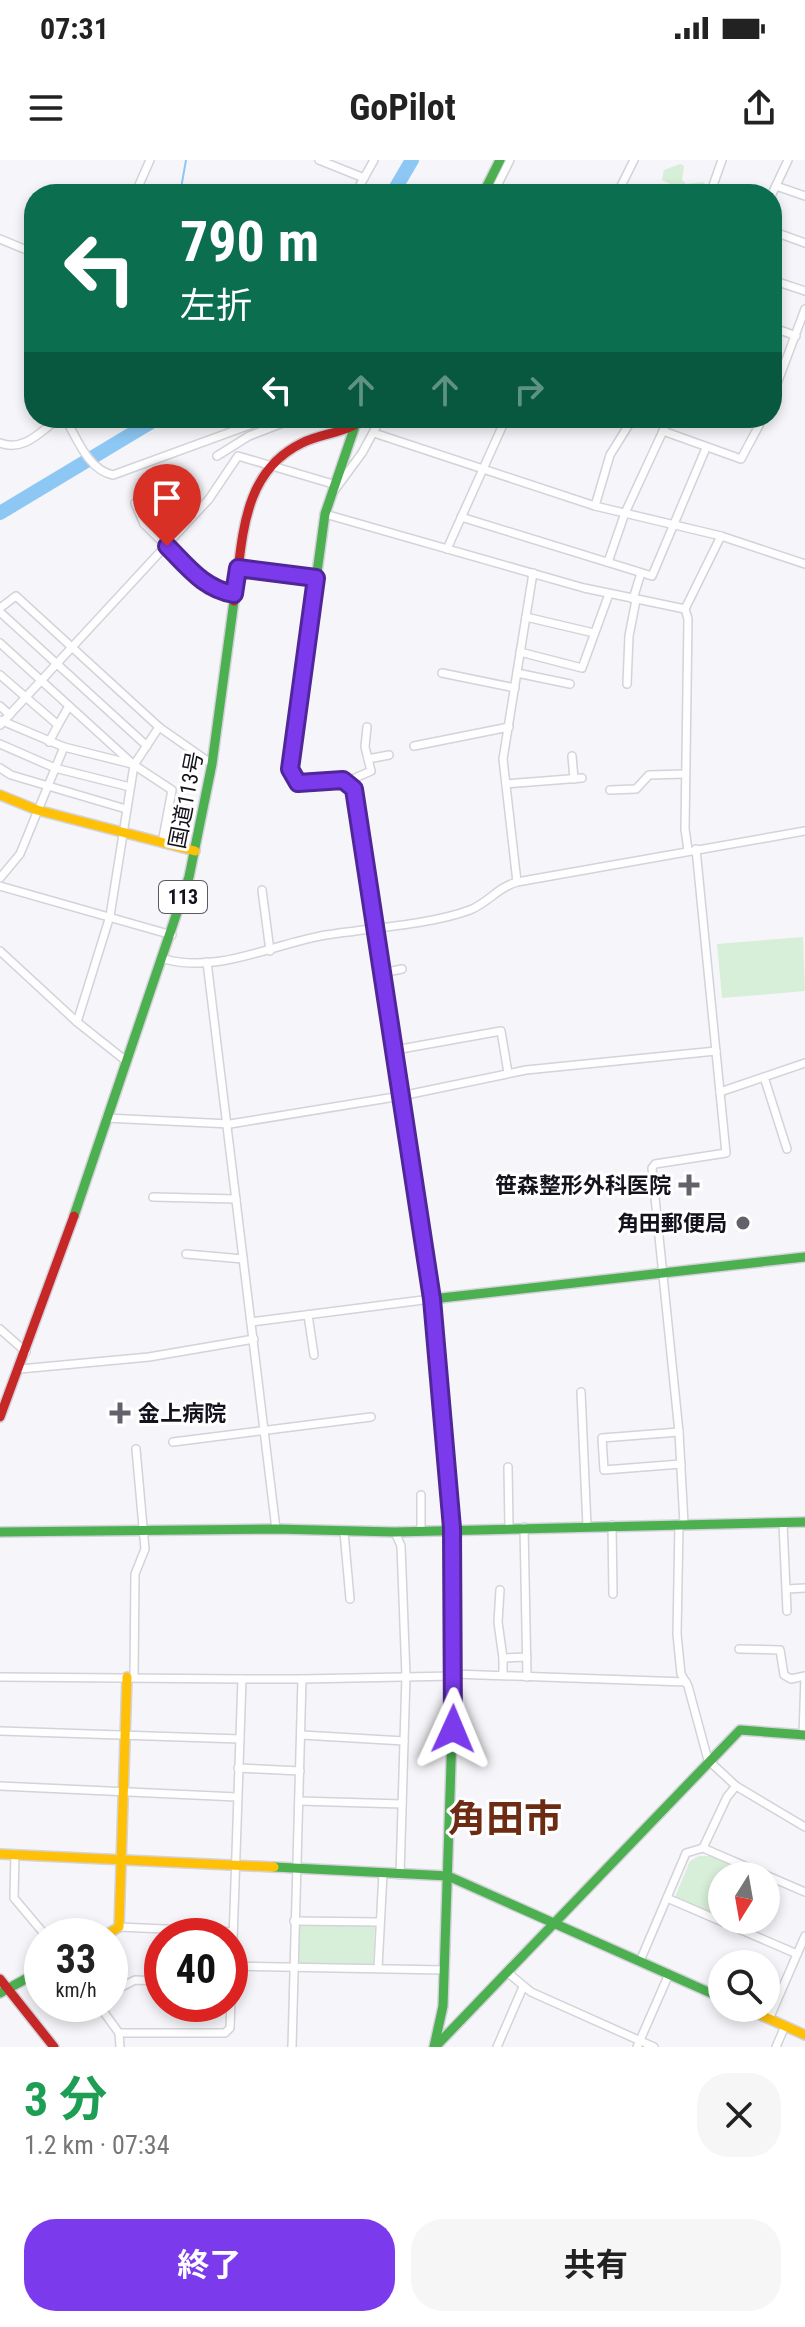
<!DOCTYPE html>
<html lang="ja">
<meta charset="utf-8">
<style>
body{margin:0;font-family:"Roboto Condensed","Noto Sans JP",sans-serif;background:#f6f6f6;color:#222;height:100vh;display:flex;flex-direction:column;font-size:30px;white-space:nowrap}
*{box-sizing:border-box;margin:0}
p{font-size:26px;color:#767676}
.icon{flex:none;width:44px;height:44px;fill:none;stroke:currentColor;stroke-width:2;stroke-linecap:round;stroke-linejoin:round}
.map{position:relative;height:1887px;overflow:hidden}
.panel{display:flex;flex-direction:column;background:#fff;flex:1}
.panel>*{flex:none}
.top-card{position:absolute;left:24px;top:24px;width:758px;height:244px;border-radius:32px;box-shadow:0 4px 12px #0003;background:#0b6e4f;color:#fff;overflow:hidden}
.needle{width:52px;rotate:191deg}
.buttons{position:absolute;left:708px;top:1702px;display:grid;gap:16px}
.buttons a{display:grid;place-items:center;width:72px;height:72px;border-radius:50%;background:#fff;box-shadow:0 4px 12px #0003;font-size:40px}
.speed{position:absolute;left:24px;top:1758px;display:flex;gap:16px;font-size:40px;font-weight:700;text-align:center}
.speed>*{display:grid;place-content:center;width:104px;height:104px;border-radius:50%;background:#fff;box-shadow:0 4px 12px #0003;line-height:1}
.speed small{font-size:20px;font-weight:400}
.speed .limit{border:12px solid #d22;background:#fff;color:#111}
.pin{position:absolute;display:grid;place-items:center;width:68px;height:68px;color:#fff;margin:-82px -34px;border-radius:50% 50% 50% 0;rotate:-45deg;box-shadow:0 0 8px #0007}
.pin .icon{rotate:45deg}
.me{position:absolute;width:88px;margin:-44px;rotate:1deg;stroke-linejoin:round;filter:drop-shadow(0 0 6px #0008)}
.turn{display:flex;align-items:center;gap:28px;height:168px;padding:0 24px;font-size:36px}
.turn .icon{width:104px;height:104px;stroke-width:2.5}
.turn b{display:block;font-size:56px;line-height:68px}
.lanes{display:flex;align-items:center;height:76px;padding:0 24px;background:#0003;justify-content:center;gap:40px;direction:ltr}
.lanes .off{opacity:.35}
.round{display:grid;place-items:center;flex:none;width:84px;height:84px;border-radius:32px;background:#f6f6f6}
.headline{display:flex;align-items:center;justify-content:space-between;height:136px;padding:0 24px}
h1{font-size:48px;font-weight:700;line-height:60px;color:#1e9e55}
.cta{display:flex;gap:16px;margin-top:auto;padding:16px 24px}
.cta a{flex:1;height:92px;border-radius:32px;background:#7c3aed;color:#fff;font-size:32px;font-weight:700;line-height:92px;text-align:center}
.cta a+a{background:#f6f6f6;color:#222}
.status{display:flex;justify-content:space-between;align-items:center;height:56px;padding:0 40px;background:#fff;direction:ltr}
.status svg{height:22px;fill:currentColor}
header{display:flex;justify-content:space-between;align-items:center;height:104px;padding:0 24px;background:#fff;font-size:36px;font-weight:700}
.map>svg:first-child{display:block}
.green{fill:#d7eed8}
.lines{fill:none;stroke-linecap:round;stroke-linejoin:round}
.stream{stroke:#8dc8f4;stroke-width:2}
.river{stroke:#8dc8f4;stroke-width:14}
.street-casing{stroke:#d4d2da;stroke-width:10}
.fast-casing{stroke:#d4d2da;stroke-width:12}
.slow-casing{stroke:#d4d2da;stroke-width:12}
.jam-casing{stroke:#d4d2da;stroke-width:12}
.street{stroke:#fefefe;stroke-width:7}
.fast{stroke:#4caf50;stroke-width:9}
.slow{stroke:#ffc107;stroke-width:9}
.jam{stroke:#c62828;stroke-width:9}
.route-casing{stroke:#51269a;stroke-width:20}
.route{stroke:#7c3aed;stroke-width:14}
.poi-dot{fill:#636169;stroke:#fff;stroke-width:3}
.labels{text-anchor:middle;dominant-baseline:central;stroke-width:6;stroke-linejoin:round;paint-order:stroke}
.shield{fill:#fff;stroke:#5a5960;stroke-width:2}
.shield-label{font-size:20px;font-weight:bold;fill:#14121c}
.street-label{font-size:22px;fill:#14121c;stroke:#fff}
.poi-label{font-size:22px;font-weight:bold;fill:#14121c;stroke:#fff;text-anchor:end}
.town-label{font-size:38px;font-weight:bold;fill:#6c2b12;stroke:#fff}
</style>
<div class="status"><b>07:31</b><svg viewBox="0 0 49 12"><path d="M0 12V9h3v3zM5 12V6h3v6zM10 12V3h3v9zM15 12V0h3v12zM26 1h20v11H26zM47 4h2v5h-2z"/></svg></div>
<header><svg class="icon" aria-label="menu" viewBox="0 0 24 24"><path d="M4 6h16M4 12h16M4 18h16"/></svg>GoPilot<svg class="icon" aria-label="share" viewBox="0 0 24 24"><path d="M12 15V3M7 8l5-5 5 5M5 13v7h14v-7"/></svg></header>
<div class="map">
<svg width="805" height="1887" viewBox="0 0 805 1887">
<rect width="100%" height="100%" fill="#f6f5f9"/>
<!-- green -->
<g class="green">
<polygon points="680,4 684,6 682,20 686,24 704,22 709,34 680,34 676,27 662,20 664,10"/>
<polygon points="803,777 805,831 722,838 717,784"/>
<polygon points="699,1696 712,1696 746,1711 743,1716 722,1716 722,1758 675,1737 690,1701"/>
<polygon points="295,1764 375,1766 373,1810 296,1808"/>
</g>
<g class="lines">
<!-- stream -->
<g class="stream">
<polyline points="180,34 186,0"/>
<polyline points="141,258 141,266"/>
</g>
<!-- river -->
<g class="river">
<polyline points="392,34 412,0"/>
<polyline points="0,353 158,258"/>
</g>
<defs>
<g id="street">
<polyline points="319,0 364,18"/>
<polyline points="776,26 805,36"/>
<polyline points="135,34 150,0"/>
<polyline points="355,34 374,0"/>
<polyline points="493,34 510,0"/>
<polyline points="617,34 634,0"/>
<polyline points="717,34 711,31 722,0"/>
<polyline points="772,34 788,0"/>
<polyline points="772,71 805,83"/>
<polyline points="0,79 34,93"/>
<polyline points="772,120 805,131"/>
<polyline points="772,167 796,176"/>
<polyline points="772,237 805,149"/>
<path d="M65,258C77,278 88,310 113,315L269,258"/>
<polyline points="336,258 347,269"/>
<polyline points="663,271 741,299 763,258"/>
<polyline points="374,273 595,346 721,376 805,404"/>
<path d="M0,283C24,292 40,272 59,258"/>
<polyline points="217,296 249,276 296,258"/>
<polyline points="334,331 362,293 381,258"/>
<polyline points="135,343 144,364 207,426 234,434"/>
<polyline points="595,346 610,295 633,258"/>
<polyline points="325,354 584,428 685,449"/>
<polyline points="461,357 652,416 706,288"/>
<polyline points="447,389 506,258"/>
<polyline points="608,402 625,353 669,258"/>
<polyline points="238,408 316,418"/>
<polyline points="633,439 641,413"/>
<polyline points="0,448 16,436 159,567 212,604"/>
<polyline points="0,452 147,586"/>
<polyline points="526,457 594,473"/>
<polyline points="0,483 134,605 172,630 162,683"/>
<polyline points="520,492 582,508 609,434"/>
<polyline points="442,513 515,528"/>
<polyline points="517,513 570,524"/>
<polyline points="0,515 58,565 49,582"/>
<polyline points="627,524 629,476 636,440"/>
<polyline points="0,546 10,555"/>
<polyline points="0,560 64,587 20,694 0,718"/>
<polyline points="0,565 209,339 238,296 333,324"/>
<polyline points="58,565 69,546"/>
<polyline points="0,584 55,608 130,627"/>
<polyline points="414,586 509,567"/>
<polyline points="64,587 132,604"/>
<polyline points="572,596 574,619"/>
<polyline points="368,599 389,595"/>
<polyline points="0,608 11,615 126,649"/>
<polyline points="348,621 371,611 365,587 367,567"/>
<polyline points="506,624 582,618"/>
<polyline points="610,630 636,629 649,615 685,614"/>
<polyline points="688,690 685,669 688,459 685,449 721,376"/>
<polyline points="517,722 503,599 533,413"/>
<polyline points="0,726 172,775"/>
<polyline points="262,730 270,791"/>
<polyline points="0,791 77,862 126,901"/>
<path d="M164,799C219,814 272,784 326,775C370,768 429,765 470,750C488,743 498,727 517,722L805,671"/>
<polyline points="207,802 276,1369"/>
<polyline points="382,813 402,809"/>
<polyline points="77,862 110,756 134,605 159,567"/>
<polyline points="395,890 501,871 508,913"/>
<polyline points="764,917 787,989"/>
<polyline points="720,932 805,903"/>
<polyline points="106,958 230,964 401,936 526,910 716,891"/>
<polyline points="153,1037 236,1039"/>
<polyline points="186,1094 243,1099"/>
<polyline points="308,1155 314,1195"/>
<polyline points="251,1162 431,1139"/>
<polyline points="0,1169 26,1192"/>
<polyline points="20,1209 149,1197 254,1179"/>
<polyline points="581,1232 587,1366"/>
<polyline points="679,1272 602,1278 604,1310 681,1304"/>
<polyline points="173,1282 371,1257"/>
<polyline points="508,1307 509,1367"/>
<polyline points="421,1335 421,1371"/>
<polyline points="679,1364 677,1474 681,1514 688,1526 708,1600 736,1626"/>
<polyline points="684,1364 679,1272 652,1008 655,1004 726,993 696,689"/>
<polyline points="783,1364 787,1451"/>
<polyline points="612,1365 613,1434"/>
<polyline points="524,1367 527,1517"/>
<polyline points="344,1372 350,1439"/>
<polyline points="395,1372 401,1386 406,1516 400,1715"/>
<polyline points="787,1429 805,1428"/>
<polyline points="500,1430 498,1462 503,1498"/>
<polyline points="739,1489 780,1490 784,1515 791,1519 805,1516"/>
<polyline points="454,1514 686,1522"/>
<polyline points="503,1515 503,1498 527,1497"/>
<polyline points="0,1517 242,1519 230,1868 225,1873 119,1873"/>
<polyline points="134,1517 135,1414 145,1389 136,1289"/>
<polyline points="242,1519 302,1519 292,1887"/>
<polyline points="302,1519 454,1516"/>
<polyline points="0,1571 240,1579"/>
<polyline points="302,1575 404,1581"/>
<polyline points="803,1575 805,1517"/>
<polyline points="238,1608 300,1611"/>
<polyline points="0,1626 237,1637"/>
<polyline points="299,1641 402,1644"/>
<polyline points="703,1688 805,1732"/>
<polyline points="15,1694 14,1738 46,1776"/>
<polyline points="667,1738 797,1794"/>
<polyline points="294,1761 380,1762"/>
<polyline points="119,1767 233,1772"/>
<polyline points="640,1801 686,1693 703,1688 727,1637 736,1626 805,1667"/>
<polyline points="232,1806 444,1810"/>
<polyline points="378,1808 383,1713"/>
<polyline points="507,1812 531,1832 654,1887"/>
<polyline points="110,1833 135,1820 162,1821"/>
<polyline points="98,1844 119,1873 120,1887"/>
<polyline points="769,1859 805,1776"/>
<polyline points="497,1887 523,1827"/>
<polyline points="637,1887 669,1814"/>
<polyline points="776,1887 785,1866"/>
</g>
<g id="fast">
<polyline points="483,34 500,0"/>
<polyline points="355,266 325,354 290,609 298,623 343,620 354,629 411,997 436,1192"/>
<polyline points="74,1056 189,717 212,604 234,441"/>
<polyline points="432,1139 805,1097"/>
<polyline points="0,1372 276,1369 395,1372 805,1362"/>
<polyline points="274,1707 448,1716 722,1838"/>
<polyline points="0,1833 42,1810"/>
<polyline points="437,1885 740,1570 805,1575"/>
<polyline points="434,1887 443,1846 455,1483"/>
</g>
<g id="slow">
<polyline points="0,635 37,650 195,691"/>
<polyline points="436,1192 452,1367 455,1483"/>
<polyline points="0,1694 274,1707"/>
<polyline points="104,1776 119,1767 127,1517"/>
<polyline points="745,1848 805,1875"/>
</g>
<g id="jam">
<path d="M234,441C243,382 240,313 302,283C322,273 348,273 365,258"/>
<polyline points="0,1257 74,1056"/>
<polyline points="0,1819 54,1887"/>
</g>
</defs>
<!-- street casing -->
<use href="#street" class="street-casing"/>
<!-- fast casing -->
<use href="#fast" class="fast-casing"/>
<!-- slow casing -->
<use href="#slow" class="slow-casing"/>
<!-- jam casing -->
<use href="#jam" class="jam-casing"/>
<!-- street -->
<use href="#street" class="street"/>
<!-- fast -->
<use href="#fast" class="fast"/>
<!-- slow -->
<use href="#slow" class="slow"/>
<!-- jam -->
<use href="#jam" class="jam"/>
</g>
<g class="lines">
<defs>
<path id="route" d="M167,386C188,407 204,429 234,434L238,408L316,418L290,609L298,623L343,620L354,629L432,1139L452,1368L453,1569"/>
</defs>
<!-- route casing -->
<use href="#route" class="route-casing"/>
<!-- route -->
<use href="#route" class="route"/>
</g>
<!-- markers -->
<g class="poi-dot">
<path d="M685 1013h8v8h8v8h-8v8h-8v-8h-8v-8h8z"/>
<circle cx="743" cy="1063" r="8"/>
<path d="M116 1241h8v8h8v8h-8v8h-8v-8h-8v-8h8z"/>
</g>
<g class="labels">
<!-- shield labels -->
<rect class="shield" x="159" y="721" width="48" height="32" rx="6"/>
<g class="shield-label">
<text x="183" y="737">113</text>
</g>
<!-- street labels -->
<g class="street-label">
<text transform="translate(186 640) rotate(-79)">国道113号</text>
</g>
<!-- poi labels -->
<g class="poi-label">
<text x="671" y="1025">笹森整形外科医院</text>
<text x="727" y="1063">角田郵便局</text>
<text x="138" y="1253" text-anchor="start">金上病院</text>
</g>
<!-- town labels -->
<g class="town-label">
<text x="505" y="1659">角田市</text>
</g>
</g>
</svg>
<div class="buttons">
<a><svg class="needle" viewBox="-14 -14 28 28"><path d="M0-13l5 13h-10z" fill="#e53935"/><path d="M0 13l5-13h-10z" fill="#767676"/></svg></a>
<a><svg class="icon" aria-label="search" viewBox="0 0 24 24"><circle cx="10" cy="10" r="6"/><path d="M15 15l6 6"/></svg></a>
</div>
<div class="speed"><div>33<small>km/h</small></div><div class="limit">40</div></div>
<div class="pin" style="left:167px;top:386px;background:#d93025"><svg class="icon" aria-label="arrive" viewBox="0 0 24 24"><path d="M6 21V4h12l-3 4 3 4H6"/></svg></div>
<svg class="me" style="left:453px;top:1569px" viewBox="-20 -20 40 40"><path d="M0-17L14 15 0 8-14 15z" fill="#7c3aed" stroke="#fff" stroke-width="4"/></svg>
<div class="top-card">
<div class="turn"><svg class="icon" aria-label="left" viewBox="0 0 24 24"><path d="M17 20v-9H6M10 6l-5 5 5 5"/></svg><div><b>790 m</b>左折</div></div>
<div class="lanes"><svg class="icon" aria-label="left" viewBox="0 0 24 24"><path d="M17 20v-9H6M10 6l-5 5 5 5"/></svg><svg class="icon off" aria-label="ahead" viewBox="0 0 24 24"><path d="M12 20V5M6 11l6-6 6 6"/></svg><svg class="icon off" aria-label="ahead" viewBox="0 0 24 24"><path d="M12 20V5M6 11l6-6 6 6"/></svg><svg class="icon off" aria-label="right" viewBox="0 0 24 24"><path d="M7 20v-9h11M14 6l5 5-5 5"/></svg></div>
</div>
</div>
<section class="panel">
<div class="headline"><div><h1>3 分</h1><p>1.2 km · 07:34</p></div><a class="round"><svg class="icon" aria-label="close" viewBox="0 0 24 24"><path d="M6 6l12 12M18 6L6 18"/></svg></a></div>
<div class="cta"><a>終了</a><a>共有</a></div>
</section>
